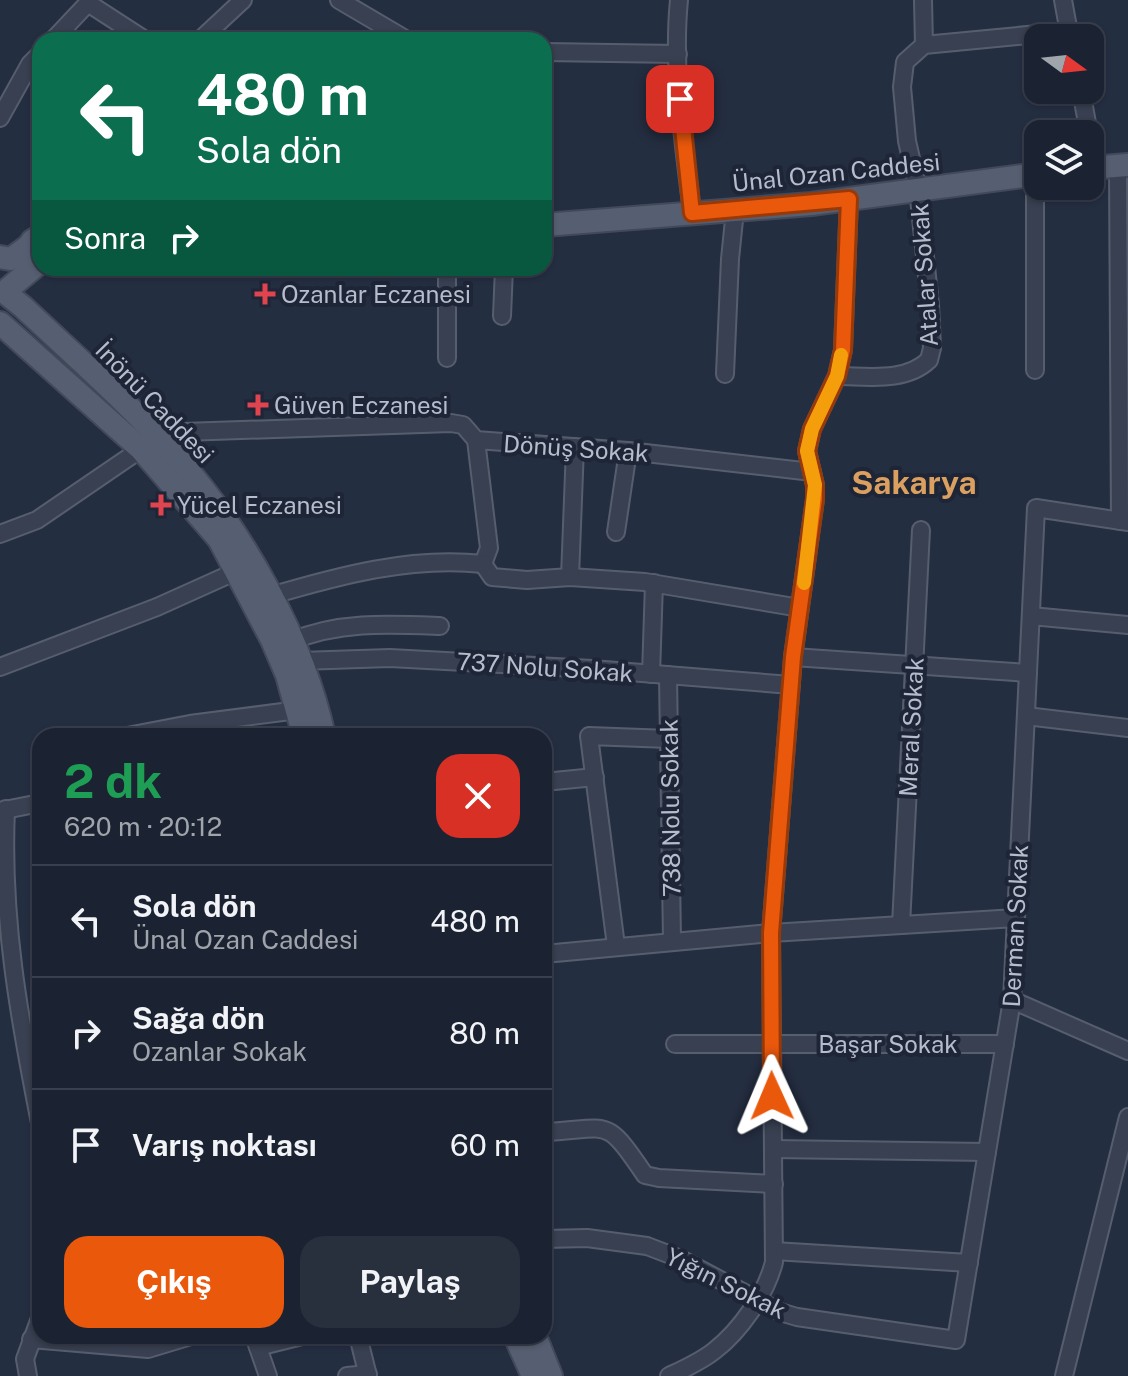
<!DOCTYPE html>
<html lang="tr">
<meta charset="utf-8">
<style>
body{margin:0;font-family:"Public Sans",sans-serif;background:#282f3d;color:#f1f3f6;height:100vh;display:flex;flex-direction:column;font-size:30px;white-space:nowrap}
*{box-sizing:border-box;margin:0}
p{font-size:26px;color:#a0a4ab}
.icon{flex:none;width:44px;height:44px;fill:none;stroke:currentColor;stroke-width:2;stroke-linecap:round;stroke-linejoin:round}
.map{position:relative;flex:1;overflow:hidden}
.details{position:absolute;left:32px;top:728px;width:520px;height:616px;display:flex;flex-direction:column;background:#1b2231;border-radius:24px;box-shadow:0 2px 6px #0004,0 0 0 2px #393f4d}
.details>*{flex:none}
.top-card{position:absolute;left:32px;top:32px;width:520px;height:244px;border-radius:24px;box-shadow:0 2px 6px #0004,0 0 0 2px #393f4d;background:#0b6e4f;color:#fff;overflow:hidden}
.needle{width:52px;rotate:105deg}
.tools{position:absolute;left:1024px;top:24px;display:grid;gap:16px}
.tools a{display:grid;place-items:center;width:80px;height:80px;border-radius:16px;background:#1b2231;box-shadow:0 2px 6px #0004,0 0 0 2px #393f4d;font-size:40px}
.pin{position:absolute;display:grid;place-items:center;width:68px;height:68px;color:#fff;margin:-34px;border-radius:16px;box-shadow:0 4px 12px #0006}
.me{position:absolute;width:88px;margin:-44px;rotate:359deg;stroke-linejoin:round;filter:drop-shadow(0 0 6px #0008)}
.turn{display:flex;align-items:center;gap:28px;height:168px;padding:0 32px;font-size:36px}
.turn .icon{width:104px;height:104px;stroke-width:2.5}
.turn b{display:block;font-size:56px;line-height:68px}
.then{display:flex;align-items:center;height:76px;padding:0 32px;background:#0003;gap:16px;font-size:30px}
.round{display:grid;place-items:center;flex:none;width:84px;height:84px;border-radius:24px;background:#282f3d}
.overview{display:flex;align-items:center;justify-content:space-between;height:136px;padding:0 32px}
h1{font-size:48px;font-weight:700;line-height:60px;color:#1e9e55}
.action{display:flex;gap:16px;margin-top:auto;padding:16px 32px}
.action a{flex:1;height:92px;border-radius:24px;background:#ea580c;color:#fff;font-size:32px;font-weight:700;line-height:92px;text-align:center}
.action a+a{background:#282f3d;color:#f1f3f6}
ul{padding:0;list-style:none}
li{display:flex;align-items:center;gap:24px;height:112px;padding:0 32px;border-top:2px solid #393f4d}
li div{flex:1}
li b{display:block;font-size:30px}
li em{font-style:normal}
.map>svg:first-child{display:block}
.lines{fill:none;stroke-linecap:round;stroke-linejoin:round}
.minor-casing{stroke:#565e6e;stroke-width:20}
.major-casing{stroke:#42495a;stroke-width:26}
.minor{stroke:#384051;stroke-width:16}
.major{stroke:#565f71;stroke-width:22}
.route-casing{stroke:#983908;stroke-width:20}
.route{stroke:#ea580c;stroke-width:14}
.slow{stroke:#f59e0b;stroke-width:14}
.health-dot{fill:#e0444e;stroke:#1d2536;stroke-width:3}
.labels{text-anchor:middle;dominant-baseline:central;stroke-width:8;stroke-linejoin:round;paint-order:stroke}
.street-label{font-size:24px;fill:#b5bccb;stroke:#1d2536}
.poi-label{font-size:24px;fill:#b5bccb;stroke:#1d2536;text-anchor:start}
.district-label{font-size:32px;font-weight:bold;fill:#dba060;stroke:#1d2536}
</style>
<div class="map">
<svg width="1128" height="1376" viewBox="0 0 1128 1376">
<rect width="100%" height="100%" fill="#242e41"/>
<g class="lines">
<defs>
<g id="minor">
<polyline points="339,0 407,40"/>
<path d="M679,0C672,70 684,143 692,213"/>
<polyline points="923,0 924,45"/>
<polyline points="1063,0 1070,38"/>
<polyline points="53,40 88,3 145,40"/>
<polyline points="200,40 243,0"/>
<polyline points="544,52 678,54"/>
<polyline points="1081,90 1089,134"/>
<polyline points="0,118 30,64 40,54"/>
<polyline points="1090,137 1096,168"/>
<polyline points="1118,166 1120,521"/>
<polyline points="1035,174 1035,370"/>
<polyline points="447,268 447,358"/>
<polyline points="502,316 504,268"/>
<polyline points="725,374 730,259 735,210"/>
<path d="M837,376C867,376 905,383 929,360L932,348L930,305L918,189L907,141L902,87L905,62L924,45L1069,31"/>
<polyline points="154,433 451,423 463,425 476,440 628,451 812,472"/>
<polyline points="476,440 489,548 483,564"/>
<polyline points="616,532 628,451"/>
<polyline points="0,534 37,520 141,449"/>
<polyline points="483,564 492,577 527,580 570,577 645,582 800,608"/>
<polyline points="570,577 575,447"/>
<path d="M270,596C338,576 411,556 483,564"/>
<polyline points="1031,616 1128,625"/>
<path d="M292,641C339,621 390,624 440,626"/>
<polyline points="793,657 1028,673"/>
<polyline points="300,661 390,658 592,669 791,685"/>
<polyline points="0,667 157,607 237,571"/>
<polyline points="651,674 654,583"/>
<polyline points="668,675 672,941"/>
<polyline points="1026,716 1128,728"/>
<polyline points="127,736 190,724 298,710"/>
<polyline points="544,782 595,777"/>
<path d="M6,809C1,918 19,1017 40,1123"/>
<polyline points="0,811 40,803"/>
<polyline points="901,925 921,530"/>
<polyline points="616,946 589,736 669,739"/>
<polyline points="544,954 771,933 1016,918"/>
<polyline points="1012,1000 1128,1051"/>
<polyline points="675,1044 1005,1044"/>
<path d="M544,1132C611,1129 604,1115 645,1175L659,1178L774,1184"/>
<polyline points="773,1149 987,1152"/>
<polyline points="544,1239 587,1238 647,1246 681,1259 780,1312 797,1317 956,1340 1012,1000 1036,508 1128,522"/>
<polyline points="774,1251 969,1263"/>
<polyline points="254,1336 268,1376"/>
<polyline points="358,1336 368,1376"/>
<polyline points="31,1339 148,1349 191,1336"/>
<polyline points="258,1347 302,1336"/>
<polyline points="28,1376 25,1359 40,1318"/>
<polyline points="347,1376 368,1374"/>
<path d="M669,1376C684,1369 700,1362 714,1351C740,1331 766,1294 774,1262L771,933L793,657L815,499V485L807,451L812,429L837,376L843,350L849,199"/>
<polyline points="1064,1376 1128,1117"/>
</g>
<g id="major">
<polyline points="1090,168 1128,165"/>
<polyline points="544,225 811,204 1038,174"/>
<path d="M40,236L32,241C27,251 30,259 40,263"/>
<polyline points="0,257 11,259 30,245"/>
<polyline points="8,289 39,263"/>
<path d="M8,295L23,307C76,357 132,406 180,461C245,535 303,640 324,736"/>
<polyline points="0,323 141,449 219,539 272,640 287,675 304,736"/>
<polyline points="515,1336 533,1376"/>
<polyline points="535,1336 551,1376"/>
</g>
</defs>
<!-- minor casing -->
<use href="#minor" class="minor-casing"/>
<!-- major casing -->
<use href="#major" class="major-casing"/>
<!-- minor -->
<use href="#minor" class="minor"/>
<!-- major -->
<use href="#major" class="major"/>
</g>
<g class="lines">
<defs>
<polyline id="route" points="680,99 692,213 849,199 843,350 837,376 812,429 807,451 815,485 815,499 793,657 771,933 772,1096"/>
</defs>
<!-- route casing -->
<use href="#route" class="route-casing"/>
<!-- route -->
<use href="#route" class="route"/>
<!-- slow -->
<polyline class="slow" points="804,583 815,485 807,451 812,429 837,376 841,355"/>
</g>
<!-- markers -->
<g class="health-dot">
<path d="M261 282h8v8h8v8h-8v8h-8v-8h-8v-8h8z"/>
<path d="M254 393h8v8h8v8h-8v8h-8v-8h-8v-8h8z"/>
<path d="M157 493h8v8h8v8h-8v8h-8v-8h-8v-8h8z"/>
</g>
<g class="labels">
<!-- street labels -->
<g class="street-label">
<text transform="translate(836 172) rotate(-6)">Ünal Ozan Caddesi</text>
<text transform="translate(924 275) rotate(-94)">Atalar Sokak</text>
<text transform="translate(155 402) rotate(46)">İnönü Caddesi</text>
<text transform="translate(576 448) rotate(4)">Dönüş Sokak</text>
<text transform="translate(545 667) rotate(4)">737 Nolu Sokak</text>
<text transform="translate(911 727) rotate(-87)">Meral Sokak</text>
<text transform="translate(670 808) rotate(-91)">738 Nolu Sokak</text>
<text transform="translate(1015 926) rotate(-87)">Derman Sokak</text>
<text x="888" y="1044">Başar Sokak</text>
<text transform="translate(726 1283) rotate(26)">Yığın Sokak</text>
</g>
<!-- poi labels -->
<g class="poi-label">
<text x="281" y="294">Ozanlar Eczanesi</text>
<text x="274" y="405">Güven Eczanesi</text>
<text x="177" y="505">Yücel Eczanesi</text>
</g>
<!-- district labels -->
<g class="district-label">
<text x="914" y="482">Sakarya</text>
</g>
</g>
</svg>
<div class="tools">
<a><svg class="needle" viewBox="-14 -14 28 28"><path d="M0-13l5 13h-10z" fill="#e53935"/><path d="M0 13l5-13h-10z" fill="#a0a4ab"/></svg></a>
<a><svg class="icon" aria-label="layers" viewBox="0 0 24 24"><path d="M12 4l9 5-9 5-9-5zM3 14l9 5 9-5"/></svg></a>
</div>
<div class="pin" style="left:680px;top:99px;background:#d93025"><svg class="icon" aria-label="arrive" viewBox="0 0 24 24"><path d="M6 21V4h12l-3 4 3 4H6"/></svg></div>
<svg class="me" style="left:772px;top:1096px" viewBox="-20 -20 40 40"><path d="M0-17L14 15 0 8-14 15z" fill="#ea580c" stroke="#fff" stroke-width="4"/></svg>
<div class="top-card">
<div class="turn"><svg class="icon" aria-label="left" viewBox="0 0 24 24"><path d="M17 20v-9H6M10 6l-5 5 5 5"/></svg><div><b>480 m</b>Sola dön</div></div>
<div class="then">Sonra<svg class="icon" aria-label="right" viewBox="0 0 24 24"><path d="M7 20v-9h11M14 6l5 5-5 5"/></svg></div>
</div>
<section class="details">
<div class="overview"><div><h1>2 dk</h1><p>620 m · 20:12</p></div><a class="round" style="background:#d93025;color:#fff"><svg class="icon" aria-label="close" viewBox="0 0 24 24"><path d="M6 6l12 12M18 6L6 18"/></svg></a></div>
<ul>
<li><svg class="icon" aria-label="left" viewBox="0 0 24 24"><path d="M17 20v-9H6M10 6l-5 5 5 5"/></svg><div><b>Sola dön</b><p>Ünal Ozan Caddesi</p></div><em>480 m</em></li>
<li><svg class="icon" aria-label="right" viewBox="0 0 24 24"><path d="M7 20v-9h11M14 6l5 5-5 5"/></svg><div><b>Sağa dön</b><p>Ozanlar Sokak</p></div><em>80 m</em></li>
<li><svg class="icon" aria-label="arrive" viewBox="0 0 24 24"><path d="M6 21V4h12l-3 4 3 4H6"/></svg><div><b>Varış noktası</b></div><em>60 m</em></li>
</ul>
<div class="action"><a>Çıkış</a><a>Paylaş</a></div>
</section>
</div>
